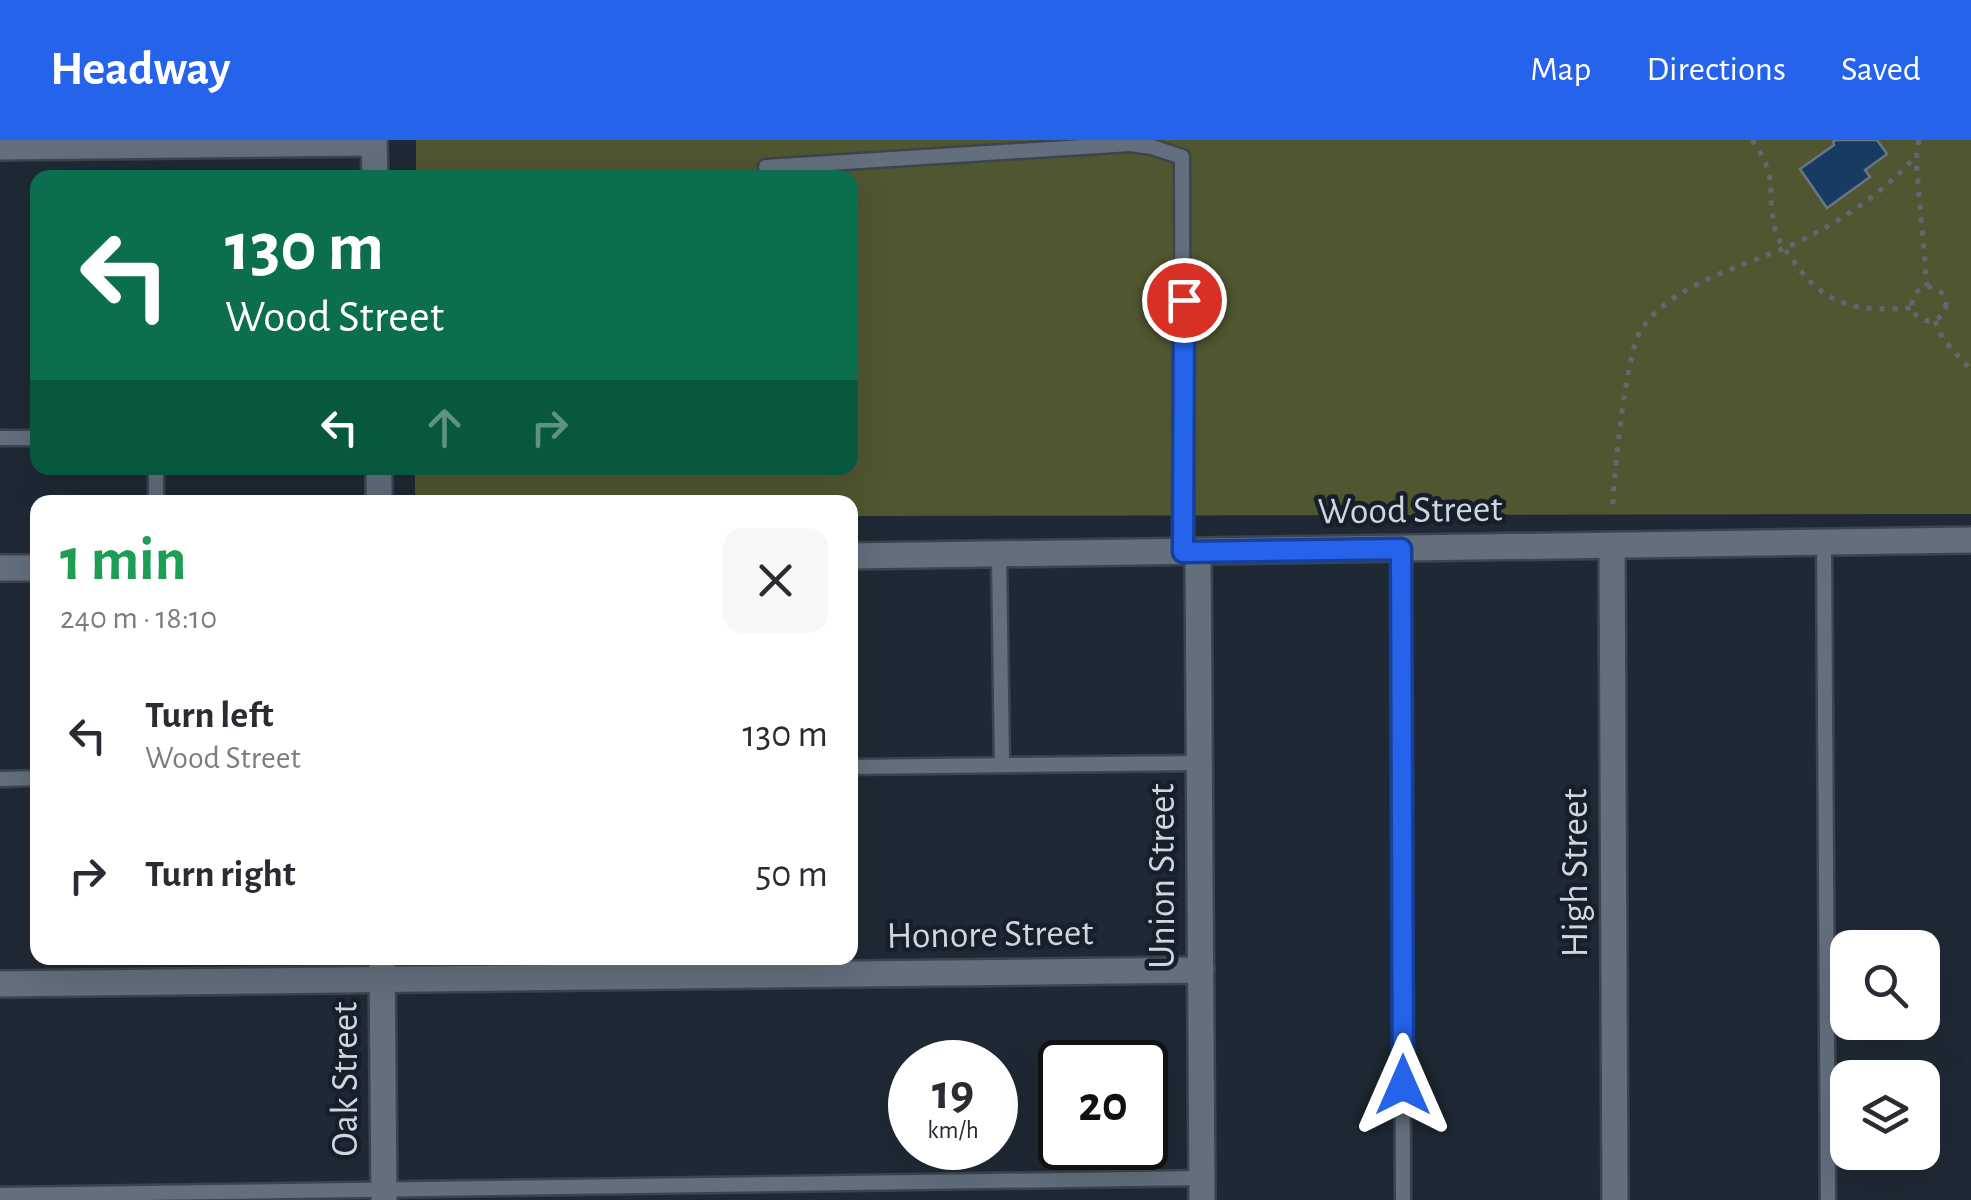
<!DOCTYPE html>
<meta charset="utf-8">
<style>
body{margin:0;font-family:"Alegreya Sans",sans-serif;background:#f7f7f7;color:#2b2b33;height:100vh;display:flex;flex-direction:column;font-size:38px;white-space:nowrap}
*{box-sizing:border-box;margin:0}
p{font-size:32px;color:#7c7c81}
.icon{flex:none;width:55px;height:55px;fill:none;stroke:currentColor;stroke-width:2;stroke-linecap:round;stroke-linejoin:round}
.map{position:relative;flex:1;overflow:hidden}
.side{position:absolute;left:30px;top:355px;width:828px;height:470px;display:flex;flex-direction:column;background:#fff;border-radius:20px;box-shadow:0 10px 40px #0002}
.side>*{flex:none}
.hud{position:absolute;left:30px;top:30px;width:828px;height:305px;border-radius:20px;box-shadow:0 10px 40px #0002;background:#0b6e4f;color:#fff;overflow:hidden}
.tools{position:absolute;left:1830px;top:790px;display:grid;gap:20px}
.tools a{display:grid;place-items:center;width:110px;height:110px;border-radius:20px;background:#fff;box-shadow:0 10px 40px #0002;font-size:50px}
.speed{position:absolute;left:888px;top:900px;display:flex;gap:20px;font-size:50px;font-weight:700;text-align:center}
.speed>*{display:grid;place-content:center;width:130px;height:130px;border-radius:50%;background:#fff;box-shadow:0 10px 40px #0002;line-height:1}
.speed small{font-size:25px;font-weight:400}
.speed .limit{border:5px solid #111;border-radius:15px;background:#fff;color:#111}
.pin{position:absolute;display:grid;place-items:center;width:85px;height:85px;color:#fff;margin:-42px;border:5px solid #fff;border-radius:50%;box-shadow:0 2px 10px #0007}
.me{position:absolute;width:110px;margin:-55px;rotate:0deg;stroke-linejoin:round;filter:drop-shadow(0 0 8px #0008)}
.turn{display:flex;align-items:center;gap:35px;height:210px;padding:0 30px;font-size:45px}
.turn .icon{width:130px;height:130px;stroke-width:2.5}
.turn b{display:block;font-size:70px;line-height:85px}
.lanes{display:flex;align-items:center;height:95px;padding:0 30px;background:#0003;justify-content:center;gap:50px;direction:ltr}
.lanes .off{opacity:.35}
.round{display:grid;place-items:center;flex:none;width:105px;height:105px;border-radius:20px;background:#f7f7f7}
.overview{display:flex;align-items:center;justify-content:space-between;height:170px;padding:0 30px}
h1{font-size:60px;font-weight:600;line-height:75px;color:#1e9e55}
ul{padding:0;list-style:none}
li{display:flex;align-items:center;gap:30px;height:140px;padding:0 30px}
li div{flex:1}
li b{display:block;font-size:38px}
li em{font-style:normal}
header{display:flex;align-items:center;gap:60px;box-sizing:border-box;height:140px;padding:0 50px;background:#2563eb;color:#fff}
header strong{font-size:48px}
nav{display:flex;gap:55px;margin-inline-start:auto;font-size:35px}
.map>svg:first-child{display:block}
.green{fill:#505630}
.building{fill:#173b62;stroke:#697583;stroke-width:2.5}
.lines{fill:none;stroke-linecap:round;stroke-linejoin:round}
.lane-casing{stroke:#3c454e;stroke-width:19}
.street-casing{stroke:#3c454e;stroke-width:30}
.path{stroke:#606873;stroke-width:5;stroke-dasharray:5 8;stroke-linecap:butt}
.lane{stroke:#636f7d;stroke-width:14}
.street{stroke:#636f7d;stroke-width:25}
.route-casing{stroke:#184099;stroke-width:25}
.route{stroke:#2563eb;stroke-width:18}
.labels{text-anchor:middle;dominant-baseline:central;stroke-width:9;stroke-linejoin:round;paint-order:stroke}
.street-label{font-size:38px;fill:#d0d6de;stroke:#161f2b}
</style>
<header>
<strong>Headway</strong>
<nav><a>Map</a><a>Directions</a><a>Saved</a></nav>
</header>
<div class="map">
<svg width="1971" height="1060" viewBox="0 0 1971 1060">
<rect width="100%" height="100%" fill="#1f2935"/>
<!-- green -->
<polygon class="green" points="416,0 1971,0 1971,374 850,376 850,362 415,362 415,328 850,328 850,38 416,37"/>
<!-- building -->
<polygon class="building" points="1836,0 1877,0 1887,14 1865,30 1870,37 1827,68 1800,29 1834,5 1833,2"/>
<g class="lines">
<defs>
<g id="lane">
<polyline points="766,27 1130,4 1152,7 1182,17 1183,412"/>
<polyline points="0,298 38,298"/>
<polyline points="156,362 156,328"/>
<polyline points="1824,402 1828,1060"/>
<polyline points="1401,409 1403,1060"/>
<polyline points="999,414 1002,625"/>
<polyline points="850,627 1199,623"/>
<polyline points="0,639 38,638"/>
<polyline points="0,1055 1202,1038"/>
</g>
<g id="street">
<polyline points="374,0 375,38"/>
<polyline points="0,7 374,3"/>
<polyline points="379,328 379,362"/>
<polyline points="1612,406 1615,1060"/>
<polyline points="1198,412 1202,1060"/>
<polyline points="850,416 1971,400"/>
<polyline points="0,428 38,428"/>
<polyline points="382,818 384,1060"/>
<polyline points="0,844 1201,830"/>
</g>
</defs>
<!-- lane casing -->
<use href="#lane" class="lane-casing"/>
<!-- street casing -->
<use href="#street" class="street-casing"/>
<!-- path -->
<g class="path">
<path d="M1752,0C1781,41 1765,49 1775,89C1778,102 1788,113 1795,123C1827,169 1861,171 1912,168"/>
<polyline points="1919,0 1916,20 1927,146"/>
<circle cx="1929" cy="164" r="17"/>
<polyline points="1935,181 1943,199 1971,230"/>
<path d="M1613,364C1614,333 1626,212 1641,190C1675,138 1762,123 1814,94C1852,73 1890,47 1917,14"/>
</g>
<!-- lane -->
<use href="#lane" class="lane"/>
<!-- street -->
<use href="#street" class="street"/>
</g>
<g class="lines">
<defs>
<polyline id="route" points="1184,160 1183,412 1401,409 1403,945"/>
</defs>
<!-- route casing -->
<use href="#route" class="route-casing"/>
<!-- route -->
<use href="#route" class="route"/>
</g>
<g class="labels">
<!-- street labels -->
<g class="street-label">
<text transform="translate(1410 371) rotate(-1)">Wood Street</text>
<text transform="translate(1576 733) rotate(-90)">High Street</text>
<text transform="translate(1163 736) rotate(-90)">Union Street</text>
<text transform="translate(990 795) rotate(-1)">Honore Street</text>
<text transform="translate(346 939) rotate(-90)">Oak Street</text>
</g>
</g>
</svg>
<div class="tools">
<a><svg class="icon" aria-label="search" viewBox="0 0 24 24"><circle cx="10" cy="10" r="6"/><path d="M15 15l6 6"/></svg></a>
<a><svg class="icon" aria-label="layers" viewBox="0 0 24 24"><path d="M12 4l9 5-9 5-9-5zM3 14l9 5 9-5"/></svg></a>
</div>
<div class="speed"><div>19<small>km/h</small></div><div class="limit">20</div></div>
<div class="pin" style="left:1184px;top:160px;background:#d93025"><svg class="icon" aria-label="arrive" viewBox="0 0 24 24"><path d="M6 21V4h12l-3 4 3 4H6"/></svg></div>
<svg class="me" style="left:1403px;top:945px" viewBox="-20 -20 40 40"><path d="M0-17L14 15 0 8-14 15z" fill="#2563eb" stroke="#fff" stroke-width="4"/></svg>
<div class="hud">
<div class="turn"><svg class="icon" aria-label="left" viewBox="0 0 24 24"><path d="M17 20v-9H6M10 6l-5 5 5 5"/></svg><div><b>130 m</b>Wood Street</div></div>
<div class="lanes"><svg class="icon" aria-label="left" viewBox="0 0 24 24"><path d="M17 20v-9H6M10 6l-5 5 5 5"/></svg><svg class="icon off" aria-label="ahead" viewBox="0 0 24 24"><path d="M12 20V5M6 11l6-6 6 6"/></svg><svg class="icon off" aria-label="right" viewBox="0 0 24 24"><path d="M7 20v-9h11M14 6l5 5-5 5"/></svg></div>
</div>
<section class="side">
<div class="overview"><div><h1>1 min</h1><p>240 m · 18:10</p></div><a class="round"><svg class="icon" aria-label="close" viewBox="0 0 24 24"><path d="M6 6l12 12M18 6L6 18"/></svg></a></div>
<ul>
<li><svg class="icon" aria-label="left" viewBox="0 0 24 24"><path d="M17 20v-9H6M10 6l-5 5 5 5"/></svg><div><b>Turn left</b><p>Wood Street</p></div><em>130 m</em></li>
<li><svg class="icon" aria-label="right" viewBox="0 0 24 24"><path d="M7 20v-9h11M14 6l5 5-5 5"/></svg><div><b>Turn right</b></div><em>50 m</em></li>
</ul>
</section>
</div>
